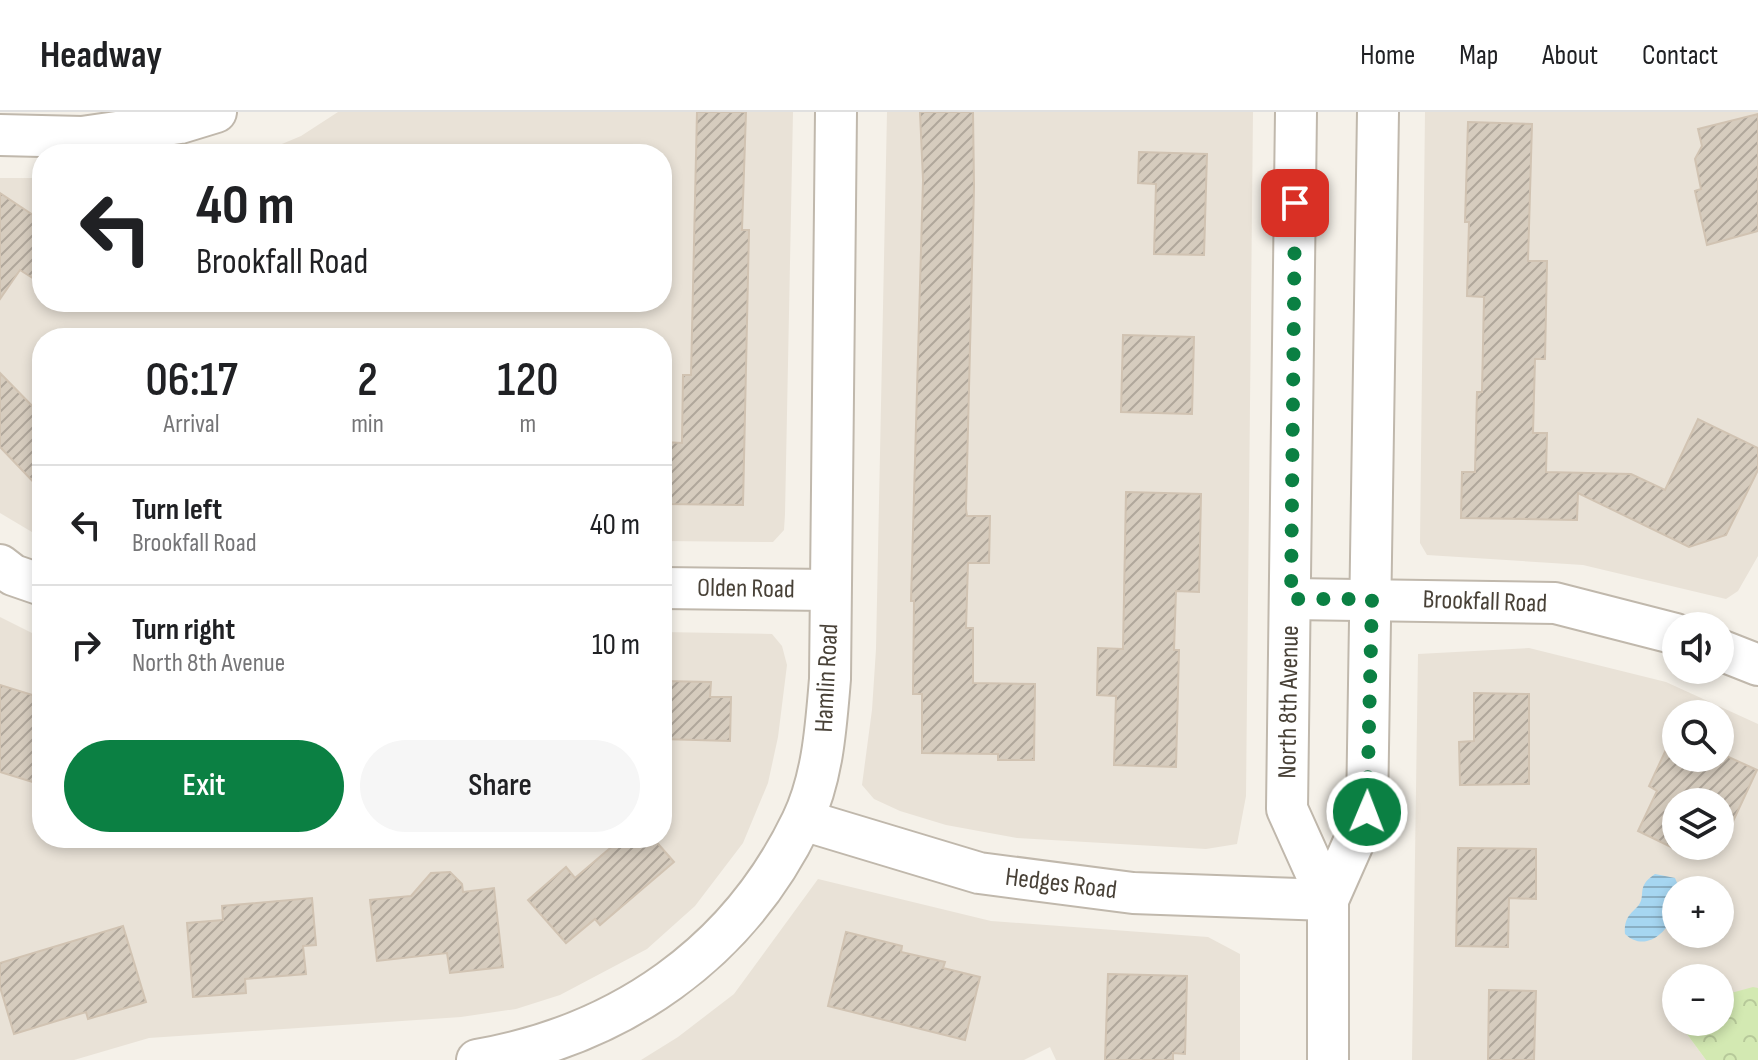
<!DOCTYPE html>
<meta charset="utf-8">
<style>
body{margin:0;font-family:"Sofia Sans Condensed",sans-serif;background:#f6f6f6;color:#202124;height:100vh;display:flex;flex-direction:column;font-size:30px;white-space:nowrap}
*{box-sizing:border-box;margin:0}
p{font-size:26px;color:#757577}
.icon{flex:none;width:44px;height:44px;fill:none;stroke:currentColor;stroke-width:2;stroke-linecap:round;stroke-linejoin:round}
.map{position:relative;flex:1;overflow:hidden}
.drawer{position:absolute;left:32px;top:216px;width:640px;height:520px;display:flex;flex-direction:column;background:#fff;border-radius:32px;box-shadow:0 4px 12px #0003}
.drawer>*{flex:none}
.banner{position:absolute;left:32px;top:32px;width:640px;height:168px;border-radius:32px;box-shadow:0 4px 12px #0003;background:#fff;color:#202124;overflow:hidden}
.buttons{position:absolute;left:1662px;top:500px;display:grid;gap:16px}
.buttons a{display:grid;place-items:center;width:72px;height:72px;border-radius:50%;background:#fff;box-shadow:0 4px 12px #0003;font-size:40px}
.pin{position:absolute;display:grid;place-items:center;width:68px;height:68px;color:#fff;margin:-34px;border-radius:16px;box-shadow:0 4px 12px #0006}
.me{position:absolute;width:88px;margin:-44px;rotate:1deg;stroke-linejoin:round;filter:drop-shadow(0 0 6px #0008)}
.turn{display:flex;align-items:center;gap:28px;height:168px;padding:0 32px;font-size:36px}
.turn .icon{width:104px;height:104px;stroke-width:2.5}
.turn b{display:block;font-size:56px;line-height:68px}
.eta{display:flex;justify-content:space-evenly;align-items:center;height:136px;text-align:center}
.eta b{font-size:48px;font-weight:600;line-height:56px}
.button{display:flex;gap:16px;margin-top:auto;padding:16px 32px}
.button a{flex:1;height:92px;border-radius:48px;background:#0b8043;color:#fff;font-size:32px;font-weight:600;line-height:92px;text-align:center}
.button a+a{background:#f6f6f6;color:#202124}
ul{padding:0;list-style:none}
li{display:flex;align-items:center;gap:24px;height:120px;padding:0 32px;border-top:2px solid #e0e0e0}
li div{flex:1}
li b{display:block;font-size:30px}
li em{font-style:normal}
header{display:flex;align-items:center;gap:48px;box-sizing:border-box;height:112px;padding:0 40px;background:#fff;border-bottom:2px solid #e0e0e0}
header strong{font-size:38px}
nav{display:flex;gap:44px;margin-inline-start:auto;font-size:28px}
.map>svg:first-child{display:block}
.residential{fill:#e9e2d7;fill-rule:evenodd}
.forest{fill:url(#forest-crowns)}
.water{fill:url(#water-rules)}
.building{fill:url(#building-hatch);stroke:#d1c3b2;stroke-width:2}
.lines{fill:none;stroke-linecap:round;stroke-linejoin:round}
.minor-casing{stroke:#c0b8ac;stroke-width:44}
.minor{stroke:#fff;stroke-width:40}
.route{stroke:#0b8043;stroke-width:14;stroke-dasharray:0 25.2}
.labels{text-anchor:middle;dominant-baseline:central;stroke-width:6;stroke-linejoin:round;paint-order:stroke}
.street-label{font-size:26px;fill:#484137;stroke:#fff}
</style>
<header>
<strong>Headway</strong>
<nav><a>Home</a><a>Map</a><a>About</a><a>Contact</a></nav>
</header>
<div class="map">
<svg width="1758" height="948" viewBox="0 0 1758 948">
<defs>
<pattern id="forest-crowns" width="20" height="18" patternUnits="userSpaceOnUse" patternTransform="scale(2)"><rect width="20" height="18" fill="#d3e9b2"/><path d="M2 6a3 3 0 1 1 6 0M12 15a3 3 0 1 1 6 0" fill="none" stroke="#b7c99a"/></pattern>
<pattern id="water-rules" width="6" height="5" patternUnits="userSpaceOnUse" patternTransform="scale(2)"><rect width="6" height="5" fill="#a6d6f1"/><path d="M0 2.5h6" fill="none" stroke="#89afc4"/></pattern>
<pattern id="building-hatch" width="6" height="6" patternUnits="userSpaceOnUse" patternTransform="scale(2)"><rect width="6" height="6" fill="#d6ccbe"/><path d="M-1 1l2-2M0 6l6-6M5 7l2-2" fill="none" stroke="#b0a79b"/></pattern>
</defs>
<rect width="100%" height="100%" fill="#f5f1e9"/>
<!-- residential -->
<g class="residential">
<polygon points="338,0 793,0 785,402 784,418 773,430 662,429 662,226 42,226 42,426 0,401 0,66 42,66 42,190 662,190 662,42 258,42 301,24"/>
<polygon points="887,0 1253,0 1246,684 1237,732 1206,737 1017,726 946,713 900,699 874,687 862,673 872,598 876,537"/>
<polygon points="1425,0 1758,0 1758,444 1738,479 1726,487 1583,453 1427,443 1420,431"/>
<polygon points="0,505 42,526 42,726 662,726 662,520 772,522 782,534 787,553 778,625 768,671 743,731 695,794 647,837 560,883 516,897 461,905 149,926 74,948 0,948"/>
<path d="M1529,536L1666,570L1758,612V876L1720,884V866H1676V896L1669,898L1706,948H1412L1418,542ZM1676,602H1720V646H1676ZM1676,690H1720V734H1676ZM1676,778H1720V822H1676Z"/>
<polygon points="818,767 991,809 1208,825 1240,842 1240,948 1056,948 1050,935 1024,948 641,948 678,925 734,882"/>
</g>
<!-- forest -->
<polygon class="forest" points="1753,875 1758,876 1758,948 1706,948 1678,910 1720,910 1720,884"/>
<!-- water -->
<path class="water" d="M1655,762L1675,766L1680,778H1676C1676,786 1678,796 1674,803C1665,823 1644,840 1625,822C1624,807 1629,803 1638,794C1647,783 1635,775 1655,762Z"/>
<!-- building -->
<g class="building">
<polygon points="697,0 746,0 742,118 749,118 743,393 664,392 665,330 682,331 683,263 691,263"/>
<polygon points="920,0 973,0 974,75 966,397 967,404 990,404 989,451 968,451 966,516 973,516 973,571 1035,572 1034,648 998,648 998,642 922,641 922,582 913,582 914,489 911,489 923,68"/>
<polygon points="1758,2 1758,119 1707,133 1695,79 1701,77 1695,47 1702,34 1698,17"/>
<polygon points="1468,10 1532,12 1528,149 1547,149 1545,247 1535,247 1533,321 1547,321 1546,360 1631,362 1665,378 1698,307 1758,336 1758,358 1726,423 1689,435 1578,381 1577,408 1461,406 1462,360 1475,360 1477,280 1482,280 1484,185 1467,184 1469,110 1465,110"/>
<polygon points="1139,40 1207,42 1204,143 1154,142 1156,72 1138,71"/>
<polygon points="0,81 42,109 42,172 20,158 0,187"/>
<polygon points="1123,223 1194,225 1192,302 1121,300"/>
<polygon points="0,261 42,304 42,379 0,335"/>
<polygon points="1126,380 1201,382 1199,480 1176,479 1174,538 1179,538 1176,655 1114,653 1116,584 1097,583 1098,536 1123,537"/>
<polygon points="662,569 711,570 710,585 731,585 730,629 662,627"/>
<polygon points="0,573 42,586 42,673 0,660"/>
<polygon points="1474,581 1529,582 1529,672 1460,673 1459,630 1474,629"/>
<polygon points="1670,629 1676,632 1676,646 1706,646 1720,652 1720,641 1757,658 1720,737 1720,690 1676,690 1677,738 1638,719 1657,679 1649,674"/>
<polygon points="622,726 653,726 674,750 600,813 595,807 566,831 528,788 566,755 575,766"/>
<polygon points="1458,736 1536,737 1536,787 1509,786 1508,835 1456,834"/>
<polygon points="450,760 462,772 463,780 494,776 503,855 450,861 447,841 377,849 370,788 411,784 431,761"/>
<polygon points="312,786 316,833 303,834 306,862 245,867 246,881 193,885 187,811 223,808 222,794"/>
<polygon points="123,814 146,890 88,907 86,900 14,922 0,875 0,851"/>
<polygon points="846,820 902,834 901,840 945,850 943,856 980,865 965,928 828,894"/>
<polygon points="1108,862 1187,864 1185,942 1173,941 1173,948 1105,948"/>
<polygon points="1489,878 1536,879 1534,948 1488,948"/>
</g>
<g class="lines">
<defs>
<g id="minor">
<polyline points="1296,0 1287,697 1328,788"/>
<polyline points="0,23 82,25 180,11 216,0"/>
<polyline points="0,453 13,463 42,473"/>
<polyline points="662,476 830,478"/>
<polyline points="1291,487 1555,491 1676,522"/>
<polyline points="1720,538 1758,553"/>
<polyline points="803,708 979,761 1133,781 1328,788"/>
<path d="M477,948C620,923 738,842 802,709C823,665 826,614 830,567L836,0"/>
<polyline points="1328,948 1328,788 1367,700 1378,0"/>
</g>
</defs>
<!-- minor casing -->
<use href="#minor" class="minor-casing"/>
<!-- minor -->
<use href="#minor" class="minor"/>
</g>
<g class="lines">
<!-- route -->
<polyline class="route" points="1295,91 1291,487 1372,487 1367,700"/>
</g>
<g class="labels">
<!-- street labels -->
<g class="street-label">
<text transform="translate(746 477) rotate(1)">Olden Road</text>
<text transform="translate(1485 490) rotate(2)">Brookfall Road</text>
<text transform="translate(827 566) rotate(-87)">Hamlin Road</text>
<text transform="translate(1289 590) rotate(-89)">North 8th Avenue</text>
<text transform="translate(1061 772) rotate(7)">Hedges Road</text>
</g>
</g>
</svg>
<div class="buttons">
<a><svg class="icon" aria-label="sound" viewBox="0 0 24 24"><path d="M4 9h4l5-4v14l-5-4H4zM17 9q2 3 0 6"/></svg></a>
<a><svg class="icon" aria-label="search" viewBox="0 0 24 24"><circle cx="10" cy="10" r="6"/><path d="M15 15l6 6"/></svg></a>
<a><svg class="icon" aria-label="layers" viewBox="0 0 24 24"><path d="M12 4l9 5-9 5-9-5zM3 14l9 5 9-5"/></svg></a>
<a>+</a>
<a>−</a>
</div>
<div class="pin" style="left:1295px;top:91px;background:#d93025"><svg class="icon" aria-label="arrive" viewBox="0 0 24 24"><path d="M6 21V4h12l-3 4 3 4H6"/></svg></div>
<svg class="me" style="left:1367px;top:700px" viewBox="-20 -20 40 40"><circle r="17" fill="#0b8043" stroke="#fff" stroke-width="3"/><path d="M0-11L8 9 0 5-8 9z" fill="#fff"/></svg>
<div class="banner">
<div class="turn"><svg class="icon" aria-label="left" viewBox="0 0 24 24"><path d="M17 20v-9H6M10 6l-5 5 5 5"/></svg><div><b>40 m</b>Brookfall Road</div></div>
</div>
<section class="drawer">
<div class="eta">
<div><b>06:17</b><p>Arrival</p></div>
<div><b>2</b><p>min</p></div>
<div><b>120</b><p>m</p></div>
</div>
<ul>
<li><svg class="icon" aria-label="left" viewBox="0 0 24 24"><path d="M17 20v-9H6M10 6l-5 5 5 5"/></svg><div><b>Turn left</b><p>Brookfall Road</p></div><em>40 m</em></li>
<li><svg class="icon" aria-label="right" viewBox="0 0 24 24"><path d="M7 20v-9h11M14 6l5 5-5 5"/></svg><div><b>Turn right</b><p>North 8th Avenue</p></div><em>10 m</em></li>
</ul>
<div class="button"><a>Exit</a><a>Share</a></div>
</section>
</div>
